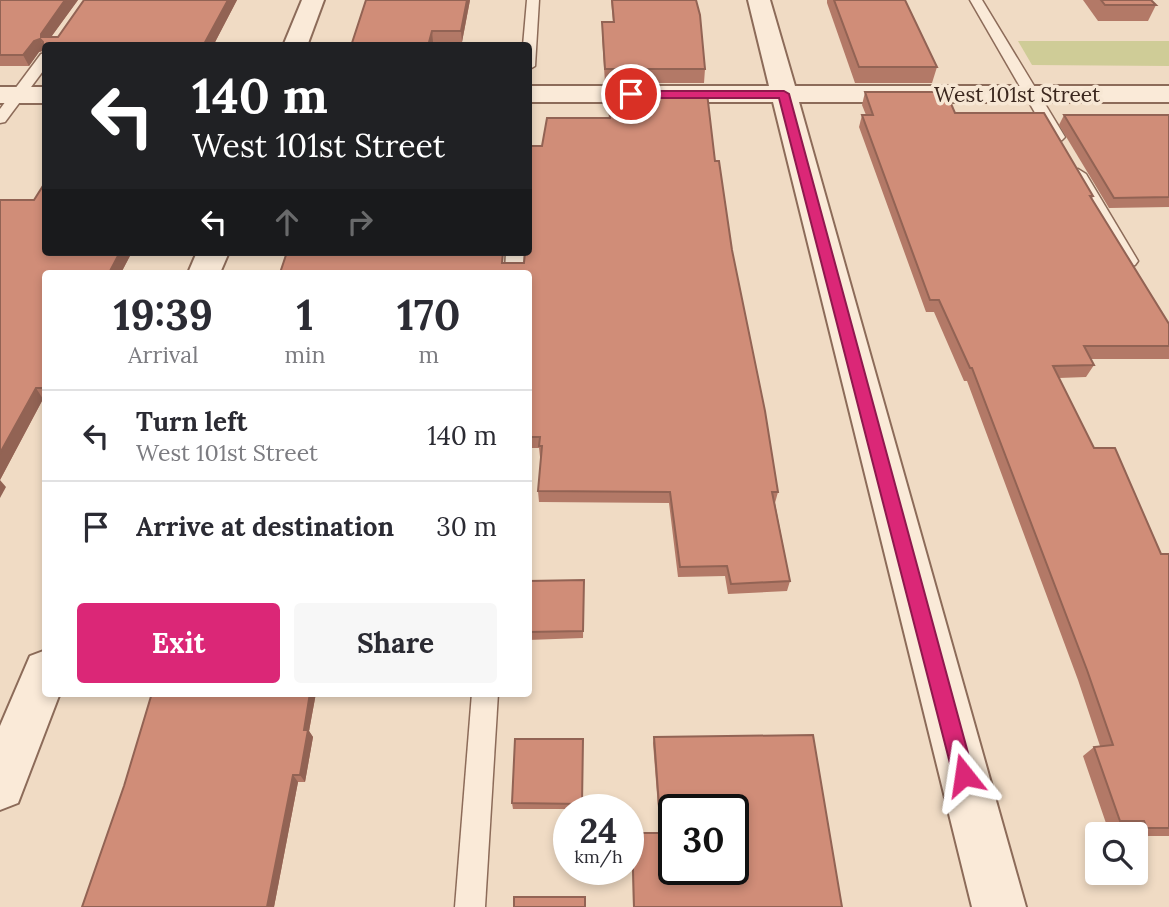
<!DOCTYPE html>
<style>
body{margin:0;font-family:Lora,serif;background:#f7f7f7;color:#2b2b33;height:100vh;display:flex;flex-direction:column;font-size:26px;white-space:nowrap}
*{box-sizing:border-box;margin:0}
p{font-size:23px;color:#7c7c81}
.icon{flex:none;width:38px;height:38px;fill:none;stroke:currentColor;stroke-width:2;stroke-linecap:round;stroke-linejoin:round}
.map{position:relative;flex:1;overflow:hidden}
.sheet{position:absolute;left:42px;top:270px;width:490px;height:427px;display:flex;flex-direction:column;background:#fff;border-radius:7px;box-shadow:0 4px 10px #0003}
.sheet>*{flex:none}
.banner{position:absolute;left:42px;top:42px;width:490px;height:214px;border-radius:7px;box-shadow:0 4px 10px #0003;background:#202124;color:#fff;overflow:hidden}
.fabs{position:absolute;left:1085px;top:822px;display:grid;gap:14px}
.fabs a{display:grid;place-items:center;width:63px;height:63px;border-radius:7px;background:#fff;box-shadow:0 4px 10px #0003;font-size:35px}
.speed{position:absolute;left:553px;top:794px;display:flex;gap:14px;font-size:35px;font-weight:700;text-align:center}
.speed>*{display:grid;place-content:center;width:91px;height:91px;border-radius:50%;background:#fff;box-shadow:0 4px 10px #0003;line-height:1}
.speed small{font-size:18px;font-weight:400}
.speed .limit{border:4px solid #111;border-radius:10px;background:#fff;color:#111}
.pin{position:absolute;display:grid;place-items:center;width:60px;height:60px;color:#fff;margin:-30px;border:4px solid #fff;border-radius:50%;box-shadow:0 2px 7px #0007}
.me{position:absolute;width:77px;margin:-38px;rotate:345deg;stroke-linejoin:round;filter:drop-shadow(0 0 5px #0008)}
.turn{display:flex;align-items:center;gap:24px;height:147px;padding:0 35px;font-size:32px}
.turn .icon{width:91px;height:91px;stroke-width:2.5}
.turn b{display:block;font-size:49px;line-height:60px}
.lanes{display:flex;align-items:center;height:66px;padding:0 35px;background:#0003;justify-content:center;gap:35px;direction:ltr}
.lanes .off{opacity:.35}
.eta{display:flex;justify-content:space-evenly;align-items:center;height:119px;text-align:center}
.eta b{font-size:42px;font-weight:800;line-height:49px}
.primary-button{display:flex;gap:14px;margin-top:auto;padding:14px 35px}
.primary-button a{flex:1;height:80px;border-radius:7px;background:#db2777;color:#fff;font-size:28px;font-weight:800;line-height:80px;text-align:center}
.primary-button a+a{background:#f7f7f7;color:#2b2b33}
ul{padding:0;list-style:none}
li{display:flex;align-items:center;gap:21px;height:91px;padding:0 35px;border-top:2px solid #e1e1e2}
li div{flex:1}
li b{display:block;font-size:26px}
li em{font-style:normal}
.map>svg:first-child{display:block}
.green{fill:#cfcc97}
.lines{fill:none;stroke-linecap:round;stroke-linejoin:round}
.service-casing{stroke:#8c6b59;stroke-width:3}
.minor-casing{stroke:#8c6b59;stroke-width:4}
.service{fill:#faead8;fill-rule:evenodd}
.minor{fill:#faead8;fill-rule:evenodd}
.wall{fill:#b37967}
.shaded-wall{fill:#926354}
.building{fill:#d08d78;stroke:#926354;stroke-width:2;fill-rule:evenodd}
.route{fill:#db2777;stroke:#8e194d;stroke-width:2}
.labels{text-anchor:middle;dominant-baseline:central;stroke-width:7;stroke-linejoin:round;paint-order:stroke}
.far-street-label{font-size:21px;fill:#3b271e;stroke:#f7e7d4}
</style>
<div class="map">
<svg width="1169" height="907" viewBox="0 0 1169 907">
<rect width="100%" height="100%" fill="#f0dbc4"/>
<!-- green -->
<polygon class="green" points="1018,41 1169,41 1169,66 1032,65"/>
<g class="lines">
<defs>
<g id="service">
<polygon points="527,0 539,0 535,66 528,70 528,46 523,46"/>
<polygon points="970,0 982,0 1065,137 1062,140 1057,142 1049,137"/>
<polygon points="46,53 46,67 5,122 0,123 0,109 41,54"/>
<polygon points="1078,169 1086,174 1138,261 1135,265 1129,267 1120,261 1070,174"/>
<polygon points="506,252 524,252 523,273 505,273"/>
<polygon points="472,693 498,693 485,907 455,907"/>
</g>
<g id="minor">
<polygon points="302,0 324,0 307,46 283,46"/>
<polygon points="748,0 770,0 795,86 1169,86 1169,102 799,102 1026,907 972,907 773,102 528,102 528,86 769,86"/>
<rect x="0" y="87" width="46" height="16"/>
<polygon points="197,252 229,252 220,273 188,273"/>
<polygon points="46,650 46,693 60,693 18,803 0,810 0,726 30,656"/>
</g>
</defs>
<!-- service casing -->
<use href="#service" class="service-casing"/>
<!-- minor casing -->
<use href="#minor" class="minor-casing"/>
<!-- service -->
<use href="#service" class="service"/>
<!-- minor -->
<use href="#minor" class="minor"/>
</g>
<!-- wall -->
<g class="wall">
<polygon points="0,0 78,0 51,37 58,37 84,0 237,0 213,46 46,46 46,59 43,55 43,51 39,52 29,66 0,66"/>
<polygon points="470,0 462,42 433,42 351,46"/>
<polygon points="611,0 696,0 705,69 704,83 605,83 602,36 602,22 613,22"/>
<polygon points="827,0 905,0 937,67 932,83 855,83 827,3"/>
<polygon points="1083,0 1151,0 1156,5 1148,21 1098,21"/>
<polygon points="865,92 955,113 1093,196 1092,199 1169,324 1169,359 1090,359 1094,365 1086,377 1059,378 1094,448 1161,554 1169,554 1169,836 1136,836 1132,829 1108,829 1083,756 1094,747 1100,746 1078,680 967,381 964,381 934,312 926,312 859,127 862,115 866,115 862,105"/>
<polygon points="608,93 715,161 778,492 775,503 790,581 787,591 728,594 725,576 678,577 669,503 539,502 538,491 541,457 540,457 539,448 528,448 528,273 504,263 524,263 542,146 609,118"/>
<polygon points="1064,115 1169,115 1169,207 1109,208 1059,125"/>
<polygon points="34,200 132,252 121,273 46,273 46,399 43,399 0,480"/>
<polygon points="584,580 583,638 528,640 528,581"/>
<polygon points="152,693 316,693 309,731 313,737 305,782 298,782 274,907 82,907 124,786"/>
<polygon points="654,737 842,907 633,907 632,833 660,833 653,743"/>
<polygon points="583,739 582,809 513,809 512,803"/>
</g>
<!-- shaded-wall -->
<g class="shaded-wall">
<polygon points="65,0 78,0 46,44 41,37 41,34"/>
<polygon points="228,0 237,0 213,46 203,46"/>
<polygon points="467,0 470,0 462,42 461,31"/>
<polygon points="432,31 433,42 432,46 428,46"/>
<polygon points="40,39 45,50 39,52 29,66 23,55 34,41"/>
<polygon points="120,252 132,252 121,273 109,273"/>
<polygon points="36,388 43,399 0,480 0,453"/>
<polygon points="0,480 6,487 0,498"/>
<polygon points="310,693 316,693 309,731 313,737 305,782 300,775 304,730"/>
<polygon points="293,775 298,782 274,907 267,907"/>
</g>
<!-- building -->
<g class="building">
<polygon points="0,0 65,0 41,34 41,37 58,37 84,0 228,0 203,46 46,46 46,55 43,55 43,42 40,39 34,41 23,55 0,55"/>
<polygon points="366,0 467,0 461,31 432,31 428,46 351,46"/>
<polygon points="612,0 696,0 700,15 705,69 605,69 602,22 614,22"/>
<polygon points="834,0 905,0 937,67 859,67"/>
<polygon points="1101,0 1151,0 1156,5 1105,5"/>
<polygon points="865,92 946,92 955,113 1044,113 1093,196 1090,196 1169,324 1169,346 1084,346 1094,365 1053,366 1094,448 1115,448 1161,554 1169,554 1169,828 1147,828 1144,821 1120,821 1094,747 1113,745 1087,670 972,368 970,368 939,300 930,300 862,115 873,115"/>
<polygon points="608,93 707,93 715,161 719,161 732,250 765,411 778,492 772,492 790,581 731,584 727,566 680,567 670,492 538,491 542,446 539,446 540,437 528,437 528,273 280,273 287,252 503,252 502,263 524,263 525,252 528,252 528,146 542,146 547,118 610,118"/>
<polygon points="1064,115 1169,115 1169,197 1114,198"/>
<polygon points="46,181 46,252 120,252 109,273 46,273 46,388 36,388 0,453 0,200 34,200"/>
<polygon points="584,580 583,631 528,632 528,581"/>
<polygon points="152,693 310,693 304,730 308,730 300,775 293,775 267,907 82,907 124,786"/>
<path d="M813,735L842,907H634L632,833H661L654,737ZM674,810H733V870H674Z"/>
<polygon points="515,739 583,739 582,804 512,803"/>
<rect x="514" y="897" width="71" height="10"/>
</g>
<!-- route -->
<polygon class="route" points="784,91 789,94 974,775 971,783 964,786 956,783 953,775 779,98 631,98 626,94 631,91"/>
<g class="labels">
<!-- far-street labels -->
<g class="far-street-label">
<text x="1017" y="94">West 101st Street</text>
</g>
</g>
</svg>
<div class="fabs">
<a><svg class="icon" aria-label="search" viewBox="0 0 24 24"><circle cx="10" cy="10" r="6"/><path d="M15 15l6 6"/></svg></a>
</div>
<div class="speed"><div>24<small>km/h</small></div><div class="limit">30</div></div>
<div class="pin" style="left:631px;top:94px;background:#d93025"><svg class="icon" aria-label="arrive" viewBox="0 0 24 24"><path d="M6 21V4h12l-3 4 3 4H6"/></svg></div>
<svg class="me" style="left:964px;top:775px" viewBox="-20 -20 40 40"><path d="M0-17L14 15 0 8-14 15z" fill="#db2777" stroke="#fff" stroke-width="4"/></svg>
<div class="banner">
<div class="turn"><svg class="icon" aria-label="left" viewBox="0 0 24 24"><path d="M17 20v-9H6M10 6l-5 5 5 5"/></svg><div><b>140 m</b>West 101st Street</div></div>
<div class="lanes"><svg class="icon" aria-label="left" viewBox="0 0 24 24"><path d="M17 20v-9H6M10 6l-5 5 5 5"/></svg><svg class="icon off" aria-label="ahead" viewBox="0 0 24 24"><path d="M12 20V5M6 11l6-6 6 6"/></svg><svg class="icon off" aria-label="right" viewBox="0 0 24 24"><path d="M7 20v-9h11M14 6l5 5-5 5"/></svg></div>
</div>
<section class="sheet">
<div class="eta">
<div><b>19:39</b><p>Arrival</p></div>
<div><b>1</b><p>min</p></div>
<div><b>170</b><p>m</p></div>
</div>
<ul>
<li><svg class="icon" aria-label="left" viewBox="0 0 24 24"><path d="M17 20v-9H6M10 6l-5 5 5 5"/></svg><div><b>Turn left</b><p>West 101st Street</p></div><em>140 m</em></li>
<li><svg class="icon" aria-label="arrive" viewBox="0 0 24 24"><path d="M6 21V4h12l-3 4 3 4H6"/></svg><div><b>Arrive at destination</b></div><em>30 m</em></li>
</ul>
<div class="primary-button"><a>Exit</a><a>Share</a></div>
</section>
</div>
